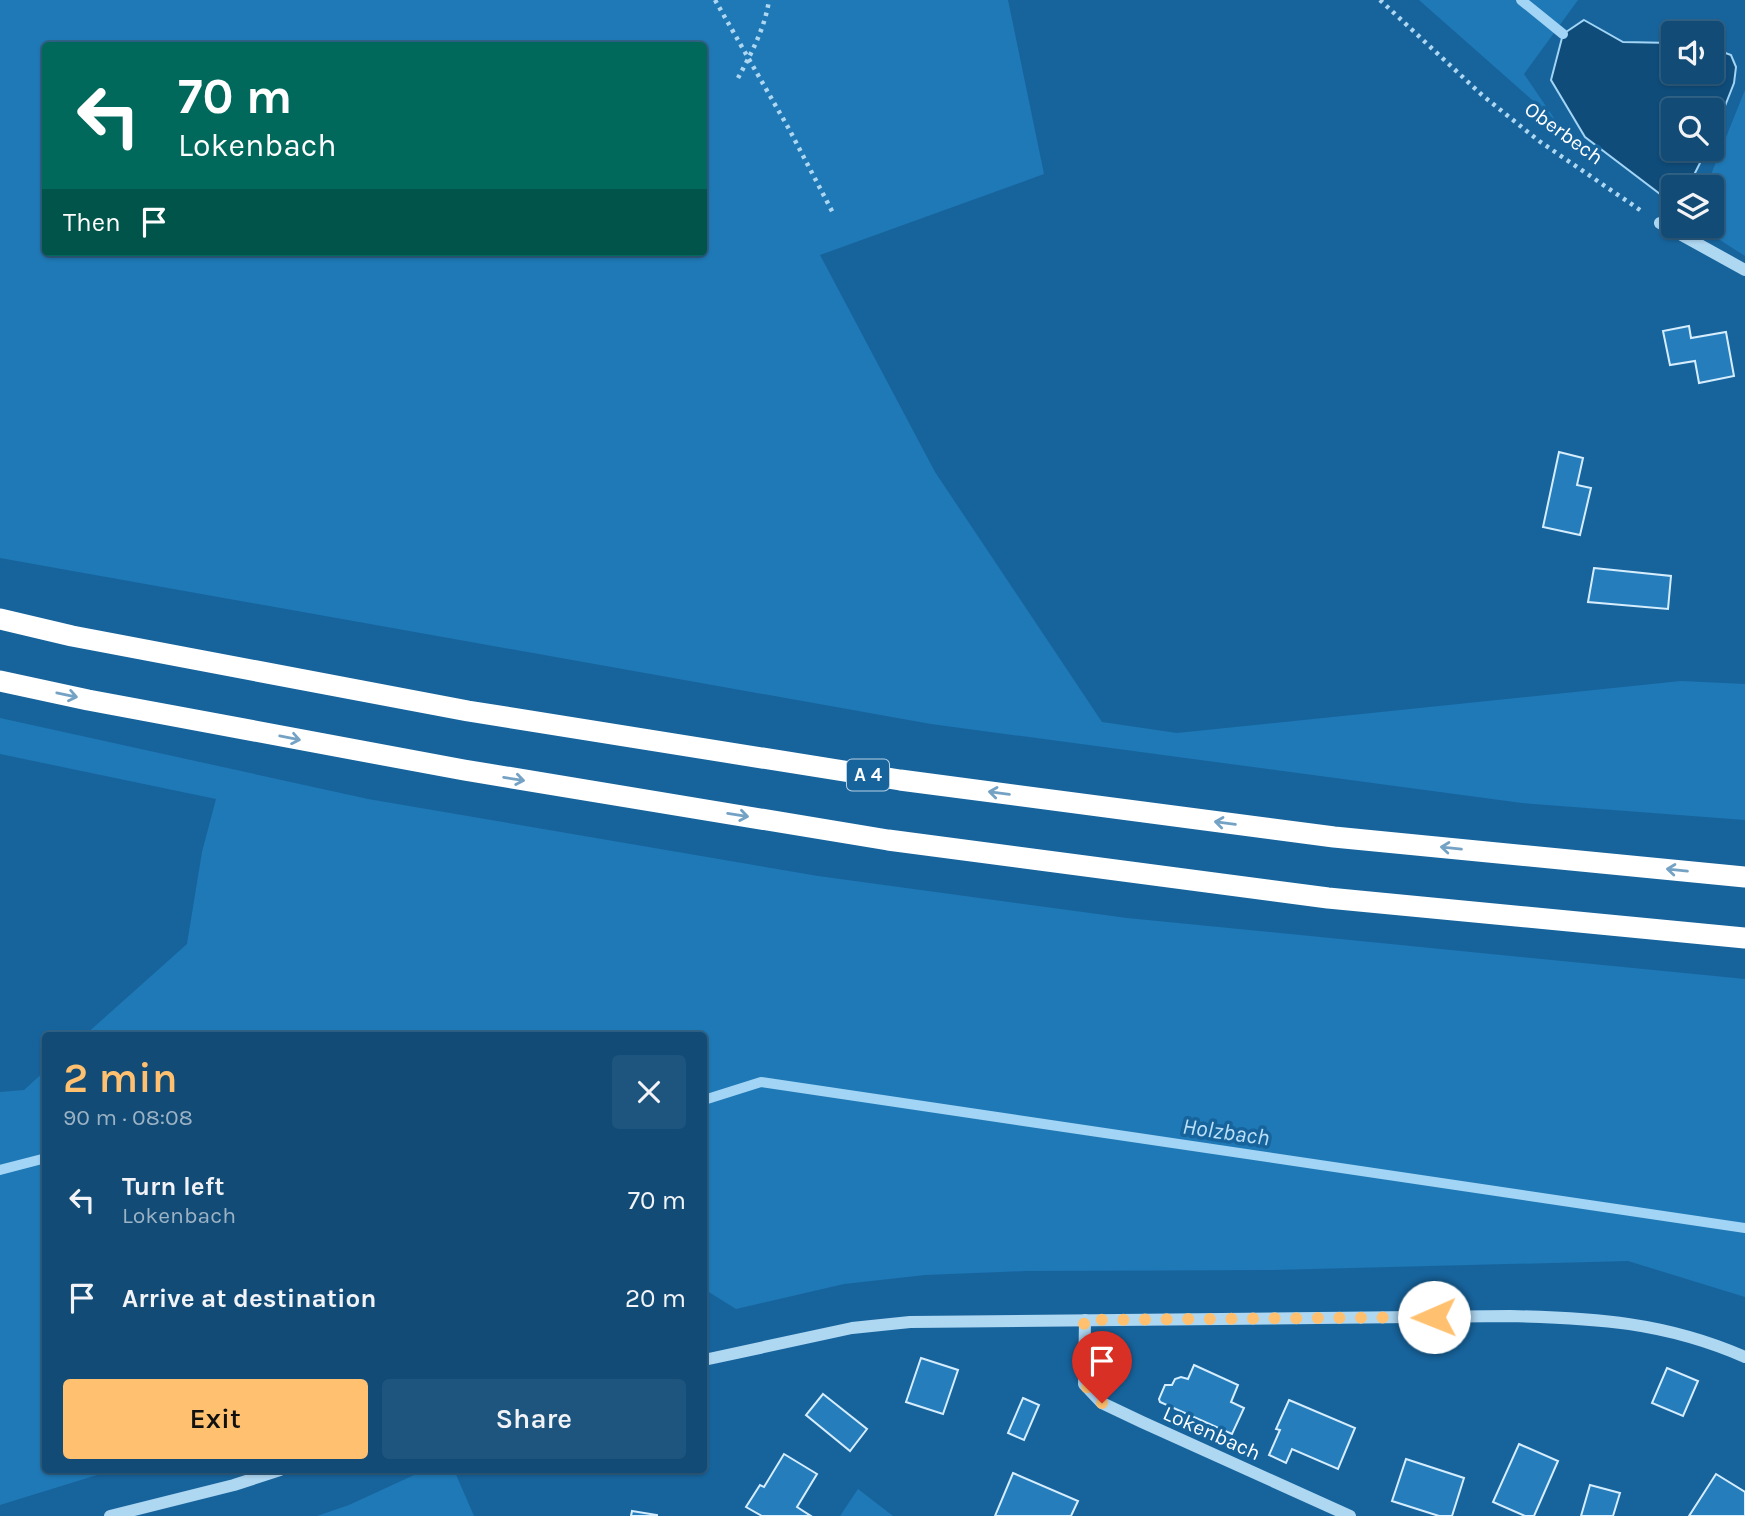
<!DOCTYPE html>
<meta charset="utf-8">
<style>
body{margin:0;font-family:Karla,sans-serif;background:#1e557e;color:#f1f3f6;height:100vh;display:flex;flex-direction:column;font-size:26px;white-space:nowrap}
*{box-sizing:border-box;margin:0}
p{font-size:23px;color:#9cb3c5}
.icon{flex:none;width:38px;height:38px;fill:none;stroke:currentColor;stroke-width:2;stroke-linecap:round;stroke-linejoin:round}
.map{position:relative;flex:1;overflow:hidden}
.side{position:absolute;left:42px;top:1032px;width:665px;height:441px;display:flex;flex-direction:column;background:#114b76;border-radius:7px;box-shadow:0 2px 5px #0004,0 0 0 2px #306388}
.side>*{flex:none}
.guide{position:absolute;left:42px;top:42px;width:665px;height:214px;border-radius:7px;box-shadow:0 2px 5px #0004,0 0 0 2px #306388;background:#00695c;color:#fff;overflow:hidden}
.tools{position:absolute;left:1661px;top:21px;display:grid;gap:14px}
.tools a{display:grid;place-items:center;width:63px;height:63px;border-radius:7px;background:#114b76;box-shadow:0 2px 5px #0004,0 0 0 2px #306388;font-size:35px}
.pin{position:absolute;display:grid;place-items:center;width:60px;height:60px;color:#fff;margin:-72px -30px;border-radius:50% 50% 50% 0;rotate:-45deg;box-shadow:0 0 7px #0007}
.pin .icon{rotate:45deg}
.me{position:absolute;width:77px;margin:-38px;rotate:269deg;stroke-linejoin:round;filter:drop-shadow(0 0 5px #0008)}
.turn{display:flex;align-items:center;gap:24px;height:147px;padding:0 21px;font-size:32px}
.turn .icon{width:91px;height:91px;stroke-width:2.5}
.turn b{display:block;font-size:49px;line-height:60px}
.then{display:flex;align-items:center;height:66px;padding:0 21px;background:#0003;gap:14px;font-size:26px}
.round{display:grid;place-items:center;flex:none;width:74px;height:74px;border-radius:7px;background:#1e557e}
.headline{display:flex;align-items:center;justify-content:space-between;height:119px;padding:0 21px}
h1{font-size:42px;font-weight:600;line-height:52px;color:#ffc16f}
.cta{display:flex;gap:14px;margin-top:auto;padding:14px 21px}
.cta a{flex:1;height:80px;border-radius:7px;background:#ffc16f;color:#111;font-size:28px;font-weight:600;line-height:80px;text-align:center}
.cta a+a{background:#1e557e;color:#f1f3f6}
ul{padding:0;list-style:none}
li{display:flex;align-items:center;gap:21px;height:98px;padding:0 21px}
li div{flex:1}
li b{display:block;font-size:26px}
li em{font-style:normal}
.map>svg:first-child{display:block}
.green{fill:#1f79b6;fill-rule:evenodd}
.water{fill:#0f4c7a;stroke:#a1d4f5;stroke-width:2}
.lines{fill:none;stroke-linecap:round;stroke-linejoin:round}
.stream{stroke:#a1d4f5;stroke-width:10}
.building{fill:#257ebb;stroke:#d6edfd;stroke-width:2}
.path{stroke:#aed7f2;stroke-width:4.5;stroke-dasharray:3.5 5;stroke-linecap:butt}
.minor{stroke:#aed7f2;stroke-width:12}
.highway{stroke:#fff;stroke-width:21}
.oneway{stroke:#74a2c4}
.route{stroke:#ffc16f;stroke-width:12;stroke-dasharray:0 21.6}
.labels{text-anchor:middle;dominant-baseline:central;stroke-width:7;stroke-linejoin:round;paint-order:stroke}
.shield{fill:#17649d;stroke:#b9d0e2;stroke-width:2}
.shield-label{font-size:19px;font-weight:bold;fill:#fff}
.street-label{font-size:21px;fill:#fff;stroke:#17649d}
.water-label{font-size:23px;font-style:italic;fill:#bbe0f9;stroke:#17649d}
</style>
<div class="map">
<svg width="1745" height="1516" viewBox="0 0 1745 1516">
<rect width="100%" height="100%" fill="#17649d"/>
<!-- green -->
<g class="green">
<path d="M0,0H1008L1044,174L820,255L935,472L1102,722L1177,733L1681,681L1745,684V820L1522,803L931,724L0,558ZM46,46H704V252H46Z"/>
<polygon points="1419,0 1578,0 1524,74 1556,121"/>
<polygon points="1745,90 1745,256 1698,226 1712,226 1712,187 1706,187"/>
<polygon points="0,718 368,799 818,876 1127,918 1745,979 1745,1297 1628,1261 1274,1270 1026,1271 925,1275 844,1284 736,1309 704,1289 704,1036 84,1036 187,944 202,852 216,799 0,754"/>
<polygon points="45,1071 46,1470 113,1470 0,1505 0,1092 24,1090"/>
<polygon points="425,1470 454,1470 474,1516 317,1516 349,1505"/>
<polygon points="858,1489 893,1516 840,1516"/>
</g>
<!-- water -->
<polygon class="water" points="1584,20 1623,42 1673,43 1673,72 1712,72 1712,48 1731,55 1736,67 1734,83 1712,139 1712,110 1673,110 1673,149 1707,149 1688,187 1673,187 1673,198 1664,197 1585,137 1551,80 1563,34"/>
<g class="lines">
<!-- stream -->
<g class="stream">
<polyline points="1521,0 1563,34"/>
<polyline points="704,1100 761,1082 1745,1228"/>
<polyline points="0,1170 46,1158"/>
</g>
</g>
<!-- building -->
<g class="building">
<polygon points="1689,326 1691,338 1726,332 1734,376 1699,383 1695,361 1670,365 1663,331"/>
<polygon points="1559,452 1583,458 1577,485 1591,488 1580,535 1543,527"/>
<polygon points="1594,568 1671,576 1668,609 1588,602"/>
<polygon points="921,1358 958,1370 943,1414 906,1402"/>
<polygon points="1194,1365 1238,1385 1231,1402 1244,1408 1232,1434 1160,1402 1159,1399 1165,1385 1172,1385 1175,1379 1181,1377 1188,1379"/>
<polygon points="1667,1368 1698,1381 1683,1416 1652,1403"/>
<polygon points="823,1394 867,1429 850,1451 806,1415"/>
<polygon points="1023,1398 1039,1405 1024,1440 1008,1433"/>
<polygon points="1289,1400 1355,1428 1338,1469 1292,1449 1286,1463 1269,1455 1280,1430 1276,1429"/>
<polygon points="1519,1444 1558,1461 1534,1516 1525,1516 1493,1502"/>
<polygon points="784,1454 817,1474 797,1507 811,1516 762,1516 746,1507 760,1485 764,1487"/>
<polygon points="1406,1459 1464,1478 1452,1516 1439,1516 1392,1501"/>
<polygon points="1013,1473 1078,1501 1071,1516 995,1516"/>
<polygon points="1716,1474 1745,1492 1745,1516 1689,1516"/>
<polygon points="1590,1485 1620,1493 1613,1516 1581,1516"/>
<polygon points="632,1511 657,1515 657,1516 631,1516"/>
</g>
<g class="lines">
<!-- path -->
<g class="path">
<polyline points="715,0 789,129 833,213"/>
<polyline points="1380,0 1482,95 1539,141 1643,212"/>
<path d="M738,78C751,54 765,28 769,0"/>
</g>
<!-- minor -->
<g class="minor">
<polyline points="1660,223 1745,270"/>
<polyline points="1085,1320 1084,1384 1102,1403 1142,1422 1350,1516"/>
<path d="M704,1360L852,1328L910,1322L1510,1316C1595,1318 1665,1322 1745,1357"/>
<polyline points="110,1516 234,1485 280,1470"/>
</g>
<!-- highway -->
<g class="highway">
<polyline points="0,619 72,636 468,711 900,780 1334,837 1745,877"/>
<polyline points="0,681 88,700 464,770 888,840 1328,898 1745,938"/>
</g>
</g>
<!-- one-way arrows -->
<defs><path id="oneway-shaft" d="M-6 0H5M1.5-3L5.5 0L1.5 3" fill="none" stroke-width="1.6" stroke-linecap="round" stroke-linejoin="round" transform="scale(1.75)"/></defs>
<g class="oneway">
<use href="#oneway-shaft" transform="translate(67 695) rotate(12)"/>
<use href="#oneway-shaft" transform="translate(290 738) rotate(11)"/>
<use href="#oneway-shaft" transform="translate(514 779) rotate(9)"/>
<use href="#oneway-shaft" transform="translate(999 793) rotate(-173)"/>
<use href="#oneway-shaft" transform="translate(738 815) rotate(9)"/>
<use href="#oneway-shaft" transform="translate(1225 823) rotate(-173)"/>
<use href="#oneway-shaft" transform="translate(1451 848) rotate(-174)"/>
<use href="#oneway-shaft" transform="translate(1677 870) rotate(-174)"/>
</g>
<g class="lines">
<!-- route -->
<polyline class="route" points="1102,1403 1084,1384 1084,1320 1434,1317"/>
</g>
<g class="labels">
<!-- shield labels -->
<rect class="shield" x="847" y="759.5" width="42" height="31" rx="5"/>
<g class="shield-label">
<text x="868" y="775">A 4</text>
</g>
<!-- street labels -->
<g class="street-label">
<text transform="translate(1564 133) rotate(36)">Oberbech</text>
<text transform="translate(1212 1433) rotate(24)">Lokenbach</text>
</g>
<!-- water labels -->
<g class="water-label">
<text transform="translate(1226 1132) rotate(8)">Holzbach</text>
</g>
</g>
</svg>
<div class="tools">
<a><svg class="icon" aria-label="sound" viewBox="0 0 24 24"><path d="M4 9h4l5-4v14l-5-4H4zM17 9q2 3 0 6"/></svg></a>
<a><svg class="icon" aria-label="search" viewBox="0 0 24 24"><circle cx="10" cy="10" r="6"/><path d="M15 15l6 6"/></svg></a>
<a><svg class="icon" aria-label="layers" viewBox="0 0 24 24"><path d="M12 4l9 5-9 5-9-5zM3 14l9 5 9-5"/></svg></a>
</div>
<div class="pin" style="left:1102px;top:1403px;background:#d93025"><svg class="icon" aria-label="arrive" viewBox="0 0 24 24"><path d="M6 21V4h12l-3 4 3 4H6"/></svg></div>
<svg class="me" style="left:1434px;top:1317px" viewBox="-20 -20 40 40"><circle r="19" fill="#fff"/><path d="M0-13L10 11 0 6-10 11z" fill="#ffc16f"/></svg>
<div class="guide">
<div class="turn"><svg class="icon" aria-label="left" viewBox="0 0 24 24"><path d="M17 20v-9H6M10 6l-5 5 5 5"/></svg><div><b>70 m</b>Lokenbach</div></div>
<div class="then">Then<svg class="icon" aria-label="arrive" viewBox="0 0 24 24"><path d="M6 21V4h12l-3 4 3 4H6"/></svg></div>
</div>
<section class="side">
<div class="headline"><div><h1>2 min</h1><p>90 m · 08:08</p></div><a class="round"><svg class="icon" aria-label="close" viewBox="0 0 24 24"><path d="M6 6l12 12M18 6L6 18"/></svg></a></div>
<ul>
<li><svg class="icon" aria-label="left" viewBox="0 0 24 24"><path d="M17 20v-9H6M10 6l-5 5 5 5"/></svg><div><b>Turn left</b><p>Lokenbach</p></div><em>70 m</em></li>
<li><svg class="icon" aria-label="arrive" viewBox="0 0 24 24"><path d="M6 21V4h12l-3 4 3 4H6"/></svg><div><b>Arrive at destination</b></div><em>20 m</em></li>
</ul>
<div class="cta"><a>Exit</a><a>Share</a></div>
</section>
</div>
